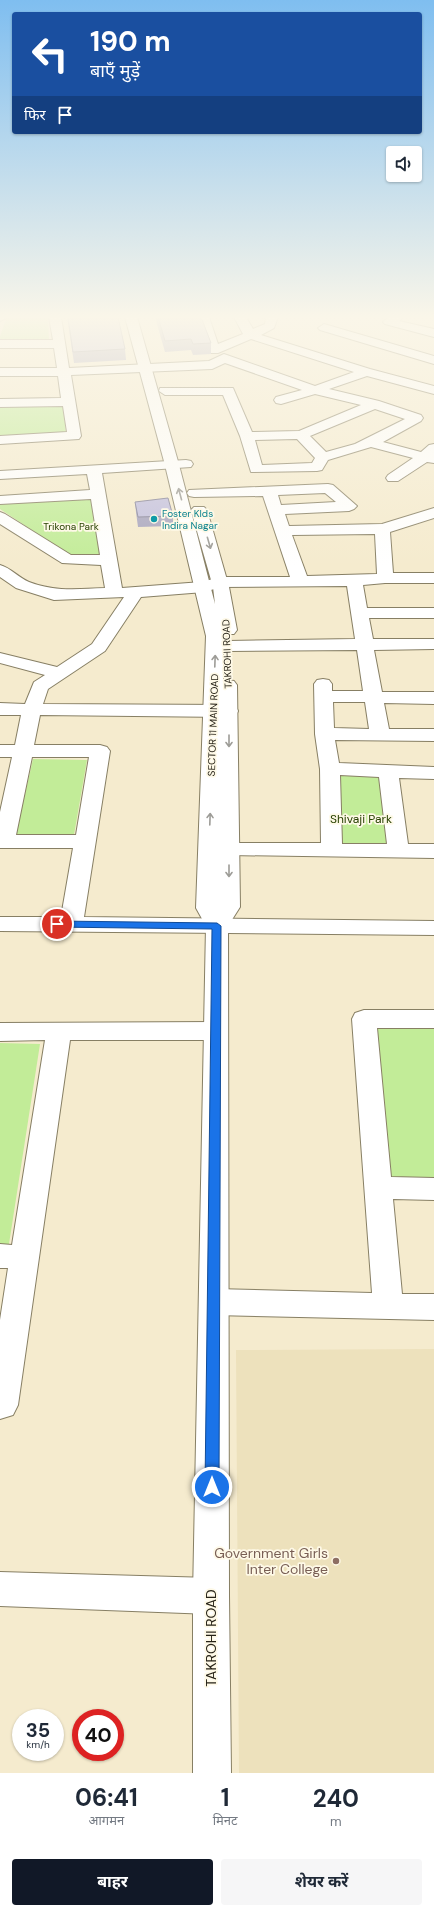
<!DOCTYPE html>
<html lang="hi">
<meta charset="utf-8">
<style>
body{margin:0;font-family:"DM Sans","Noto Sans Devanagari",sans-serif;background:#f6f6f7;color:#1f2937;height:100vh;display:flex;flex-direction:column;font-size:15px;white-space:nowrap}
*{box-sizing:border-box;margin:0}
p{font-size:13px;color:#747a83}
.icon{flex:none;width:22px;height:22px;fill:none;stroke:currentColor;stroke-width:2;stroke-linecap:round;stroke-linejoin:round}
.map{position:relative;height:1773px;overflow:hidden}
.details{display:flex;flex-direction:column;background:#fff;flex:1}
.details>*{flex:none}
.banner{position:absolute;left:12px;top:12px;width:410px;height:122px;border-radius:4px;box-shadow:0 1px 3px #0004;background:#1a4fa0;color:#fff;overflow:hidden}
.fabs{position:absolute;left:386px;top:146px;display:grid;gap:8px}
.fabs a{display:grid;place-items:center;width:36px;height:36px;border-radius:4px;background:#fff;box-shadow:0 1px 3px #0004;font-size:20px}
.speed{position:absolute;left:12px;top:1709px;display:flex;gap:8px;font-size:20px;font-weight:700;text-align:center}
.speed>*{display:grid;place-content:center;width:52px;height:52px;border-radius:50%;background:#fff;box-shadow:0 1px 3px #0004;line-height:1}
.speed small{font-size:10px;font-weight:400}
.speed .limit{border:6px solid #d22;background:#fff;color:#111}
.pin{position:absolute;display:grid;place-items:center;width:34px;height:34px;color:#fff;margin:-17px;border:2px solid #fff;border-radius:50%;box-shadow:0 1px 4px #0007}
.me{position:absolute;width:44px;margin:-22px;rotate:0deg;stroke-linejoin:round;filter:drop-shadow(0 0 3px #0008)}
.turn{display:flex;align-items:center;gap:14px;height:84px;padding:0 12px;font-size:18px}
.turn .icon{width:52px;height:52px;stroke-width:2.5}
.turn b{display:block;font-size:28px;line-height:34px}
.then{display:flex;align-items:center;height:38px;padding:0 12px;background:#0003;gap:8px;font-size:15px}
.eta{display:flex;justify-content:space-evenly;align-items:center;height:68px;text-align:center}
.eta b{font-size:24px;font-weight:700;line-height:28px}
.cta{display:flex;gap:8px;margin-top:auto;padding:8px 12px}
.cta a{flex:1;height:46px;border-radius:4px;background:#111827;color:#fff;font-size:16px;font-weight:700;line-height:46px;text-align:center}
.cta a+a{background:#f6f6f7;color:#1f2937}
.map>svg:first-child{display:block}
.built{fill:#ede1bc}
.green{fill:#c2ec98}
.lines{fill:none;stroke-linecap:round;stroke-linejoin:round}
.street-casing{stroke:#877f64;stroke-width:2}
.secondary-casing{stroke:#877f64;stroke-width:2}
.street{fill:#fff;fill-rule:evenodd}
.secondary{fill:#fff;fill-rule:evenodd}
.wall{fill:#a9a6bf}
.building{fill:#c4c1de;stroke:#89879b}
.oneway{stroke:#9d9c97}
.route{fill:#1a73e8;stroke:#114b97}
.culture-dot{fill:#0f9aa8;stroke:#fef9e7;stroke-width:1.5}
.education-dot{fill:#8d6e63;stroke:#fef9e7;stroke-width:1.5}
.labels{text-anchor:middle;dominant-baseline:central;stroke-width:3.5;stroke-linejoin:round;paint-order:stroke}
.far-culture-label{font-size:10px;fill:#0d838f;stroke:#fef9e7;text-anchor:start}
.far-park-label{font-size:10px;fill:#274100;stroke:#fef9e7}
.far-street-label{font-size:10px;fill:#262217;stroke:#fef9e7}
.park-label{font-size:12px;fill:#274100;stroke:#fef9e7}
.near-education-label{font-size:14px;fill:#785e54;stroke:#fef9e7;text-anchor:end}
.near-street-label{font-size:14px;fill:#262217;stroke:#fef9e7}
</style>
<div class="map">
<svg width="434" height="1773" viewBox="0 0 434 1773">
<rect width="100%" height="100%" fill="#f5ebce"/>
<!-- built -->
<polygon class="built" points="434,1349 434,1773 239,1773 236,1350"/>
<!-- green -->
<g class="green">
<polygon points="7,317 48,317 49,341 0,341 0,336"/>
<polygon points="63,405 66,433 0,436 0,406"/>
<polygon points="93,499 101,556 71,556 0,509 0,503"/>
<polygon points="33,759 87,760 74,835 16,834"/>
<polygon points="335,772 379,774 388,844 338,843"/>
<polygon points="375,1025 434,1025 434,1181 390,1180"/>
<polygon points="0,1043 40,1044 9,1244 0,1244"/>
</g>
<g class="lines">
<defs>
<g id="street">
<polygon points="0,317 6,317 6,318 0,321"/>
<path d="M49,317H61L69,368L209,361L224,354L315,386L354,372L251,339L218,353H210L197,317H209L218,344L243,334L234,317H246L253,329L265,324L266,317H278L274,328L261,335L370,369L434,386V394L367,376L329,389L379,401L421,415L423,418L421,421L383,442L421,452L429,445L434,444V463L427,462L398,481H388L386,478L388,475L413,458L371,447L328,460L322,470L317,471L251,472L240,436L223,395H165L159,391L160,388H233L252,432L299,431L361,405L315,394L281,404L276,403L274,400L276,397L302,390L225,363L212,369L71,375L81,436L79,439L0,444V436L67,432L63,406L0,407V399L61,398L58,376H0V368H57L54,348H0V340H53ZM375,409L405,419L355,444L326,452L310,436ZM297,439L315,458L312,463L262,465L255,440Z"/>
<polygon points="388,317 403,317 399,321 434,329 434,337 385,324 383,322"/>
<polygon points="324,324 434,356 434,364 320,330 318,328"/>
<path d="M186,460L191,461L193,464L191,467L102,473L122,588L202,582L220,577H290L263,496L194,497L189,496L187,493L189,490L328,484L333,485L357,506L354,509L349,511L285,514L289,526L382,524L434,508V518L390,532L393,573H434V583H385L363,585L367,608H434V618H369L373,639H434V649L374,650L382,692H434V704L384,703L389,729H434V741L335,740L339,763L434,767V779L399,778L408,844H434V858L229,855L221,854L218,849L221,844L229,843H321L320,769L315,734L314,684L317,680L323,679L329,680L332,684V691H363L357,650L228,651L222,650L219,646L222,642L228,641L355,639L347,586L221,587L204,592L141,597L105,651L48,689L43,704L229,705L236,707L238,711L236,715L229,717L40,715L34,745H100L107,747L110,751L84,917L434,921V935L0,931V917H61L73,848H0V812L12,757H0V745H15L21,715H0V703L25,704L34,682L45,675L0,663V653L57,667L92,644L124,597L54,600L16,588L0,577V565C11,568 19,578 29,582C55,592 78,589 105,588L101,565L62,563L0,524V512L5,514L71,555H100L91,499L0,504V496L90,490L87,474L0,479V471ZM325,493L336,502L281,505L278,495ZM375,534L377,574L307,576L292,535ZM333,702H365L369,729L334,728ZM32,757H89L76,835H16ZM340,775L379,777L387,844H342Z"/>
<polygon points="364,1010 434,1010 434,1028 377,1028 391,1177 434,1178 434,1200 393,1199 402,1294 434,1294 434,1320 214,1315 204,1311 199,1302 204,1293 214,1289 372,1293 352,1019 355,1013"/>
<polygon points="216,1022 225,1025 228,1031 225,1037 216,1040 70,1040 18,1405 13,1415 0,1419 0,1320 8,1268 0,1268 0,1244 12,1245 45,1040 0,1041 0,1023"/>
<polygon points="0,1572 211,1578 223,1584 229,1596 223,1608 211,1614 0,1606"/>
</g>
<polygon id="secondary" points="125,317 137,317 179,465 215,604 213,587 191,510 194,507 204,507 207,510 229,587 237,630 234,634 223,634 223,681 228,680 234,681 237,685 240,907 228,926 229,1596 231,1773 193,1773 193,1596 206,926 196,908 206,636 165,465"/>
</defs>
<!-- street casing -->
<use href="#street" class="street-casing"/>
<!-- secondary casing -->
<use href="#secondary" class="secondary-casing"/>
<!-- street -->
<use href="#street" class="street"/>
<!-- secondary -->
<use href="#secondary" class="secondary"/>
</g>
<!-- wall -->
<g class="wall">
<polygon points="67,317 118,317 125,349 126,360 74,363"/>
<polygon points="155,317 201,317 211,343 211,354 193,355 191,350 165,352"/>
<polygon points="135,502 173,516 173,526 138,527 136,512"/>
</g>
<!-- building -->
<g class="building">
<polygon points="68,317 118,317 125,349 73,352"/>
<polygon points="158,317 201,317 211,343 193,344 191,339 165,341"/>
<polygon points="168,498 173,516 138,517 135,502"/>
</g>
<!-- one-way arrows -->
<defs><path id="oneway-shaft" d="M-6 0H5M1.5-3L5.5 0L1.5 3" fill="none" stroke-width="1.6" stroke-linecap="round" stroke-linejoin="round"/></defs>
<g class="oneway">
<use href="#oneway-shaft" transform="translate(180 494) rotate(-105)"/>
<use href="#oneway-shaft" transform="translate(209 543) rotate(74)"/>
<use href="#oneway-shaft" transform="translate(215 661) rotate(-88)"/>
<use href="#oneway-shaft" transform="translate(229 741) rotate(90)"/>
<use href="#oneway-shaft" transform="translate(210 819) rotate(-88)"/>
<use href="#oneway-shaft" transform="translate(229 871) rotate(90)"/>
</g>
<!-- sky -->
<linearGradient id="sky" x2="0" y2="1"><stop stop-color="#7fbef0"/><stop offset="0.56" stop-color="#faf6e9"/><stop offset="1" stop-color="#faf6e9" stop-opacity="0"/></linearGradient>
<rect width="434" height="566" fill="url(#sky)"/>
<!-- route -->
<polygon class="route" points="57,921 217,923 221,926 219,1487 217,1492 212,1494 207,1492 205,1487 212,929 53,927 53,922"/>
<!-- markers -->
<circle class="culture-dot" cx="154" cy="519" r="4"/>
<circle class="education-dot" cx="336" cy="1561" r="4"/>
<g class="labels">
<!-- far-culture labels -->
<g class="far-culture-label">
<text x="162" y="513">Foster KIds<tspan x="162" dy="12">Indira Nagar</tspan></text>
</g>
<!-- far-park labels -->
<g class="far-park-label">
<text x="71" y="526">Trikona Park</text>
</g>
<!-- far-street labels -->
<g class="far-street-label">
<text transform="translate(227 654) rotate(-92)">TAKROHI ROAD</text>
<text transform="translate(213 725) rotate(-88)">SECTOR 11 MAIN ROAD</text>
</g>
<!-- park labels -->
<g class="park-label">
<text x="361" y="819">Shivaji Park</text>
</g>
<!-- near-education labels -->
<g class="near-education-label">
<text x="328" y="1553">Government Girls<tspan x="328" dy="16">Inter College</tspan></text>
</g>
<!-- near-street labels -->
<g class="near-street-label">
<text transform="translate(211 1638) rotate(-90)">TAKROHI ROAD</text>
</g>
</g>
</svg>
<div class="fabs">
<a><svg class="icon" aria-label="sound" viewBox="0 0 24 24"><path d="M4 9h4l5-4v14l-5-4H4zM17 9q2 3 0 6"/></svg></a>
</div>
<div class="speed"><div>35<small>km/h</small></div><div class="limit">40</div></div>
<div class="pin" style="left:57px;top:924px;background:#d93025"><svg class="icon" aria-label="arrive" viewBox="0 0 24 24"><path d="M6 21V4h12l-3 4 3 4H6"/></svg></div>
<svg class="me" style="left:212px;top:1487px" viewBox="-20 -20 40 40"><circle r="17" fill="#1a73e8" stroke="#fff" stroke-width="3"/><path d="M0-11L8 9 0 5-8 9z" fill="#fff"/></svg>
<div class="banner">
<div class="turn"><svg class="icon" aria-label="left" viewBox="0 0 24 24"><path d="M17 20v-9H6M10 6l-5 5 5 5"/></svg><div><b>190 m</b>बाएँ मुड़ें</div></div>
<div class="then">फिर<svg class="icon" aria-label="arrive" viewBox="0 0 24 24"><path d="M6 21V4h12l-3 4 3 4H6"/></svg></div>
</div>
</div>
<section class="details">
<div class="eta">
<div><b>06:41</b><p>आगमन</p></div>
<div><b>1</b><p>मिनट</p></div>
<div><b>240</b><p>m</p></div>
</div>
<div class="cta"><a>बाहर</a><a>शेयर करें</a></div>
</section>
